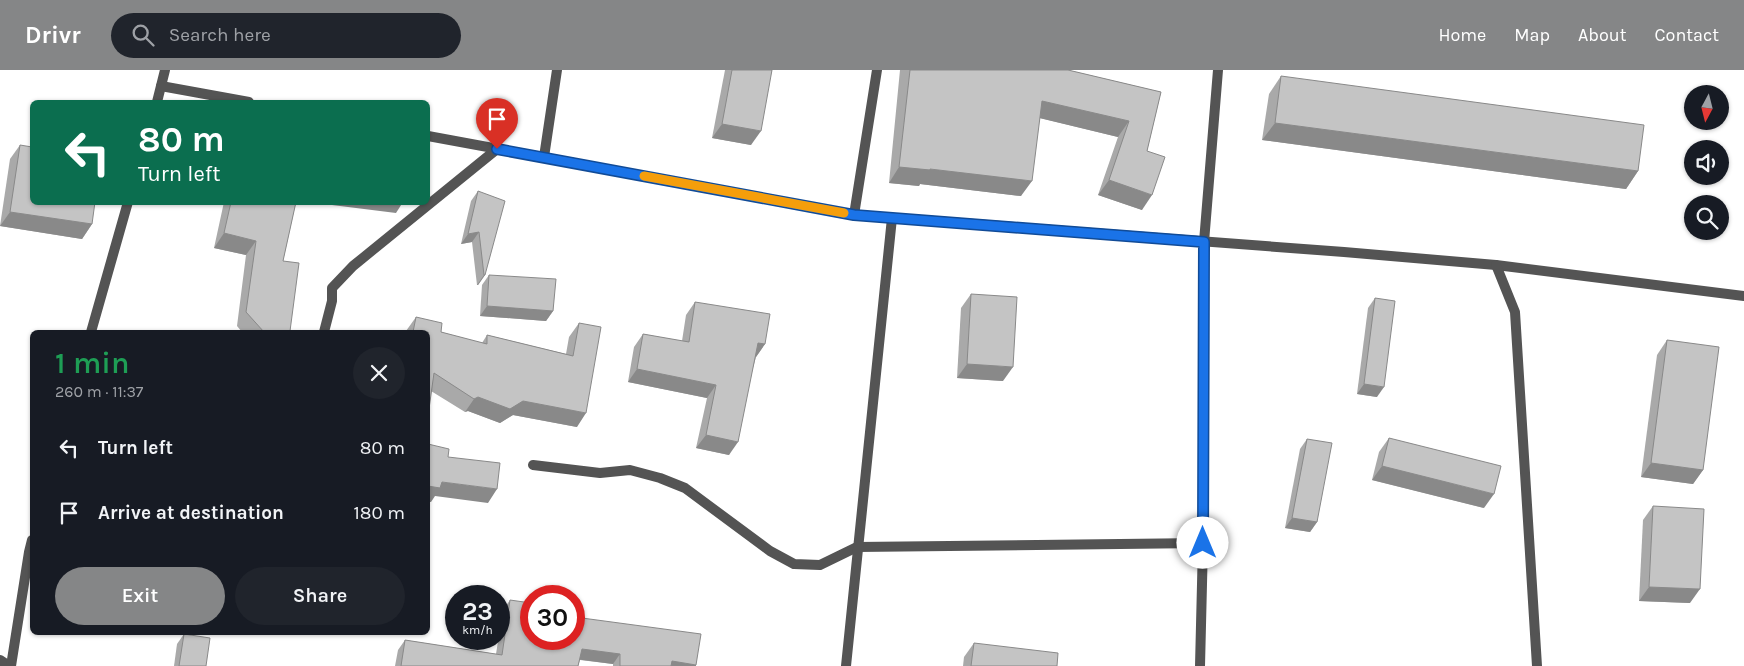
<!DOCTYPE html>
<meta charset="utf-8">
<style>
body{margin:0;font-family:Karla,sans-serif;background:#20242c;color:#f1f3f6;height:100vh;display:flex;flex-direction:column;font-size:19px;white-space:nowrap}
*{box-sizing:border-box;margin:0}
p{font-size:16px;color:#9ea1a6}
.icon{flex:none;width:28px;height:28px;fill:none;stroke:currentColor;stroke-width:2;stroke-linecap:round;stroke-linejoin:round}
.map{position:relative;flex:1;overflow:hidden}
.details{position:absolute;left:30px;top:260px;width:400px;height:305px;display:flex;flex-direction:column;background:#171b24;border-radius:8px;box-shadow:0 1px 4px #0004}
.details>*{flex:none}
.top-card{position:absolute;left:30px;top:30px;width:400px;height:105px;border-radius:8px;box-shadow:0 1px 4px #0004;background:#0b6e4f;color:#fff;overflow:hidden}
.needle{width:32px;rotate:187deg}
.controls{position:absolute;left:1684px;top:15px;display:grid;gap:10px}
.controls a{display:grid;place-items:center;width:45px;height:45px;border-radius:50%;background:#171b24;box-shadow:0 1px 4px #0004;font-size:25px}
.speed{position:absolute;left:445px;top:515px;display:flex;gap:10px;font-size:25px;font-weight:700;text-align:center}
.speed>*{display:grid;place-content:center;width:65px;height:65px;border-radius:50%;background:#171b24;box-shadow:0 1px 4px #0004;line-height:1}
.speed small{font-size:12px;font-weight:400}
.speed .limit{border:8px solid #d22;background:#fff;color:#111}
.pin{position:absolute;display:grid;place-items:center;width:42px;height:42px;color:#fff;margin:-51px -21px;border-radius:50% 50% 50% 0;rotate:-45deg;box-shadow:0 0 5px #0007}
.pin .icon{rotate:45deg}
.me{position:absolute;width:55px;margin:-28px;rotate:0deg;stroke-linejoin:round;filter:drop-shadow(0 0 4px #0008)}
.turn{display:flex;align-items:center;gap:18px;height:105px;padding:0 25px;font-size:22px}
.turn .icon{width:65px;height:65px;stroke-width:2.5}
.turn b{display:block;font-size:35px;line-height:42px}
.round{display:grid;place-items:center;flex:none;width:52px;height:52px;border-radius:26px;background:#20242c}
.headline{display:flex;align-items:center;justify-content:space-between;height:85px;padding:0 25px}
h1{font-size:30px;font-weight:600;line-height:38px;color:#1e9e55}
.action{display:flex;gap:10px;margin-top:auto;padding:10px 25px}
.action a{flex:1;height:58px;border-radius:30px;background:#858687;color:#fff;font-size:20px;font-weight:600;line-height:58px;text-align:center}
.action a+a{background:#20242c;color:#f1f3f6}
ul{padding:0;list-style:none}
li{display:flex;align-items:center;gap:15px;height:65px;padding:0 25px}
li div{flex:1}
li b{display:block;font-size:19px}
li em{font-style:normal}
header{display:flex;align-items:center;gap:30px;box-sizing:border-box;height:70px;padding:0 25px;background:#858687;color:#fff}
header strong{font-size:24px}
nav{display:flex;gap:28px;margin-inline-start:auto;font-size:18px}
.search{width:350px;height:45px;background:#20242c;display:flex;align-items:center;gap:12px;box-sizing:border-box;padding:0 18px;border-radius:28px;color:#9ea1a6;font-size:19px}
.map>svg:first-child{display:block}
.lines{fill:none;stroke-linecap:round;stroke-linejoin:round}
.service{stroke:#545454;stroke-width:10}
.minor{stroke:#545454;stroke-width:10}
.wall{fill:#a9a9a9}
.shaded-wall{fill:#898989}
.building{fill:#c4c4c4;stroke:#898989}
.route-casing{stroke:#114b97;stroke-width:12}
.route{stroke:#1a73e8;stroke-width:9}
.slow{stroke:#f59e0b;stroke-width:9}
</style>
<header>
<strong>Drivr</strong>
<div class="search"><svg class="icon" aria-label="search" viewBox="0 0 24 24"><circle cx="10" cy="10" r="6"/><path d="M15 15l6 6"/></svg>Search here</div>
<nav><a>Home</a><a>Map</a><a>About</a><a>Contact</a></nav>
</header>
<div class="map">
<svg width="1744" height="596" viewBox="0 0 1744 596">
<rect width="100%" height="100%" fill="#fff"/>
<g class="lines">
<!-- service -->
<polyline class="service" points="0,590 9,596"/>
<!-- minor -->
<g class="minor">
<polyline points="161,16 249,32"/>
<polyline points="157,32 165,0"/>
<polyline points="428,66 854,145 1344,182 1496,195 1744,226"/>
<polyline points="544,87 557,0"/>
<polyline points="854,145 877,0"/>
<polyline points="1496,195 1515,242 1537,596"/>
<polyline points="91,262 128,132"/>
<polyline points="324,262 332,231 332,218 353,196 497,79"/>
<polyline points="533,395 600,403 630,400 660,408 685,418 770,481 794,494 820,495 857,477 1203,473"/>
<polyline points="11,596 29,482 32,470"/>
<polyline points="846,596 892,148"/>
<polyline points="1200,596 1203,473 1204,172 1218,0"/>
</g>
</g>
<!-- wall -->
<g class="wall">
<polygon points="725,0 772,0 751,75 712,68"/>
<polygon points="900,0 1068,0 1161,22 1147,81 1142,140 1098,125 1118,67 1040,48 1021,126 920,114 919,116 889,113"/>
<polygon points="1281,6 1638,101 1626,119 1262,70 1269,24"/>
<polygon points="20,75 92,154 82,169 0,156 10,89"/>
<polygon points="478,121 485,205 478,215 477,215 472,172 461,174 471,131"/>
<polygon points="224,132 296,132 283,191 288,262 242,262 237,256 246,185 214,178"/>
<polygon points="489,205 553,241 546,251 480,246 482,215"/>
<polygon points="971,224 1003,311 957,308 961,238"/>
<polygon points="1375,228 1377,327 1357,324 1368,238"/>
<polygon points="695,232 765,274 756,287 729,385 696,378 707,328 628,312 634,277 643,264 682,271 686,245"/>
<polygon points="416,247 441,262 482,273 487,265 566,284 569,267 579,253 577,357 513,345 500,353 468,341 465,342 431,321 428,262 406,262 406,261"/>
<polygon points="1667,270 1703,400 1693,414 1641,407 1657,285"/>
<polygon points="1389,368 1484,438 1372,410 1379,382"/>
<polygon points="1307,369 1317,452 1310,462 1285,458 1300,379"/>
<polygon points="1653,436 1690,533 1639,531 1643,450"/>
<polygon points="510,530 582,548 696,596 613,596 613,594 580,590 578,596 395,596 398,580 405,570 496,584 503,540"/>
<polygon points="184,564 206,596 174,596 177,574"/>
<polygon points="974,573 1057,596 963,596 964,587"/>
</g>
<!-- shaded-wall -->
<g class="shaded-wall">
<polygon points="1042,31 1129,51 1118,67 1031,46"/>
<polygon points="1275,53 1638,101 1626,119 1262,70"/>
<polygon points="722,54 761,61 751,75 712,68"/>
<polygon points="899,97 930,99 1032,111 1021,126 920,114 919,116 889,113"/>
<polygon points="1109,110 1152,125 1142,140 1098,125"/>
<polygon points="334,132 403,132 396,143 332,135"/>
<polygon points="10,142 92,154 82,169 0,156"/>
<polygon points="479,162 472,172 461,174 468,164"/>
<polygon points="224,163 256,171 246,185 214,178"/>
<polygon points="484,205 485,205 478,215 477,215"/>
<polygon points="487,236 553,241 546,251 480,246"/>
<polygon points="758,273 765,274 756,287 749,286"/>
<polygon points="967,294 1013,297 1003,311 957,308"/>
<polygon points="637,299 716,315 707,328 628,312"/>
<polygon points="1364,314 1384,317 1377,327 1357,324"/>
<polygon points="478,327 523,331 586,343 577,357 513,345 500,353 468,341 465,342 474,329"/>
<polygon points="706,365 738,372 729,385 696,378"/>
<polygon points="1651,393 1703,400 1693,414 1641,407"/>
<polygon points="1382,396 1494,424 1484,438 1372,410"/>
<polygon points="442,412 497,419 488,433 435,426 431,432 428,432 428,416"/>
<polygon points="1292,448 1317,452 1310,462 1285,458"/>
<polygon points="1649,517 1700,519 1690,533 1639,531"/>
<polygon points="582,579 620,584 613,594 575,589"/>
<polygon points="672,591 696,595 696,596 668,596"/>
</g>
<!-- building -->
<g class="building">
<polygon points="732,0 772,0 761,61 722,54"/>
<polygon points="910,0 1068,0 1161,22 1147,81 1165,87 1152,125 1109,110 1129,51 1042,31 1032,111 930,99 930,100 899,97"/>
<polygon points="1281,6 1644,55 1638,101 1275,53"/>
<polygon points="20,75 32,77 32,132 95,132 92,154 10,142"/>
<polygon points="478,121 505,131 485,205 484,205 479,162 468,164"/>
<polygon points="231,132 296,132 283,191 299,193 290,261 288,262 264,262 246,242 256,171 224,163"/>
<polygon points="489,205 556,209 553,241 487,236"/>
<polygon points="971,224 1017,227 1013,297 967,294"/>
<polygon points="1375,228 1395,231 1384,317 1364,314"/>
<polygon points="695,232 770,244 765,274 758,273 738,372 706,365 716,315 637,299 643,264 689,272"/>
<polygon points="416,247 442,253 441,262 487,274 487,265 573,286 579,253 601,257 586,343 523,331 510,339 478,327 474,329 434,303 428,346 428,262 413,262"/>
<polygon points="1667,270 1719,277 1703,400 1651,393"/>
<polygon points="1389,368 1501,396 1494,424 1382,396"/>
<polygon points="1307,369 1332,373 1317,452 1292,448"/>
<polygon points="428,374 449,379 448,387 500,393 497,419 442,412 440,418 428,416"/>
<polygon points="1653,436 1704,439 1700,519 1649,517"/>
<polygon points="510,530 531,533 531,569 574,569 574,539 583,541 582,548 701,564 696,595 672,591 671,596 620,596 620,584 582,579 578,596 401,596 405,570 502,585"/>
<polygon points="184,564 210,568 206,596 179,596"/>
<polygon points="974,573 1058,583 1057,596 971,596"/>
</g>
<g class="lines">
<defs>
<polyline id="route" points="497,79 854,145 1204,172 1203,473"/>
</defs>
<!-- route casing -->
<use href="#route" class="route-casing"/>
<!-- route -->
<use href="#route" class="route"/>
<!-- slow -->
<polyline class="slow" points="644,106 844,143"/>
</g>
</svg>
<div class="controls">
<a><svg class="needle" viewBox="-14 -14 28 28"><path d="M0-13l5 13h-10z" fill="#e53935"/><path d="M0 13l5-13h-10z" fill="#9ea1a6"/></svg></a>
<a><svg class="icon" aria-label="sound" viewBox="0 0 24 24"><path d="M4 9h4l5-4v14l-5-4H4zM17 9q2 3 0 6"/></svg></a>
<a><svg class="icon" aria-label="search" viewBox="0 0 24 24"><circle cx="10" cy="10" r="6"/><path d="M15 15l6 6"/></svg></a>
</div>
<div class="speed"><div>23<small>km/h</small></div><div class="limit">30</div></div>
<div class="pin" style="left:497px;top:79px;background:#d93025"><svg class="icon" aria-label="arrive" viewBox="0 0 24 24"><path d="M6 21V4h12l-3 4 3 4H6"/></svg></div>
<svg class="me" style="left:1203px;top:473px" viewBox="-20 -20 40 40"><circle r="19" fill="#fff"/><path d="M0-13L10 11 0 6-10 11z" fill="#1a73e8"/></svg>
<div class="top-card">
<div class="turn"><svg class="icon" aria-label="left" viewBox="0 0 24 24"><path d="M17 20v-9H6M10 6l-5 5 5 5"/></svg><div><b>80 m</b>Turn left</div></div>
</div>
<section class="details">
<div class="headline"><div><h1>1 min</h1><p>260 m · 11:37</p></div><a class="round"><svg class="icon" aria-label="close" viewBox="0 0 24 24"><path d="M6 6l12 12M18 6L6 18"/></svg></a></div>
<ul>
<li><svg class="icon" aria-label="left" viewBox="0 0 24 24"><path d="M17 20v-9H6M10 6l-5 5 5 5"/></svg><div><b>Turn left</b></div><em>80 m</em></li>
<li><svg class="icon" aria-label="arrive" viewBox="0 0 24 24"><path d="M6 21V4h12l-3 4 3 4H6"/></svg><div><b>Arrive at destination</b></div><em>180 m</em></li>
</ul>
<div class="action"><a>Exit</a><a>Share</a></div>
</section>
</div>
